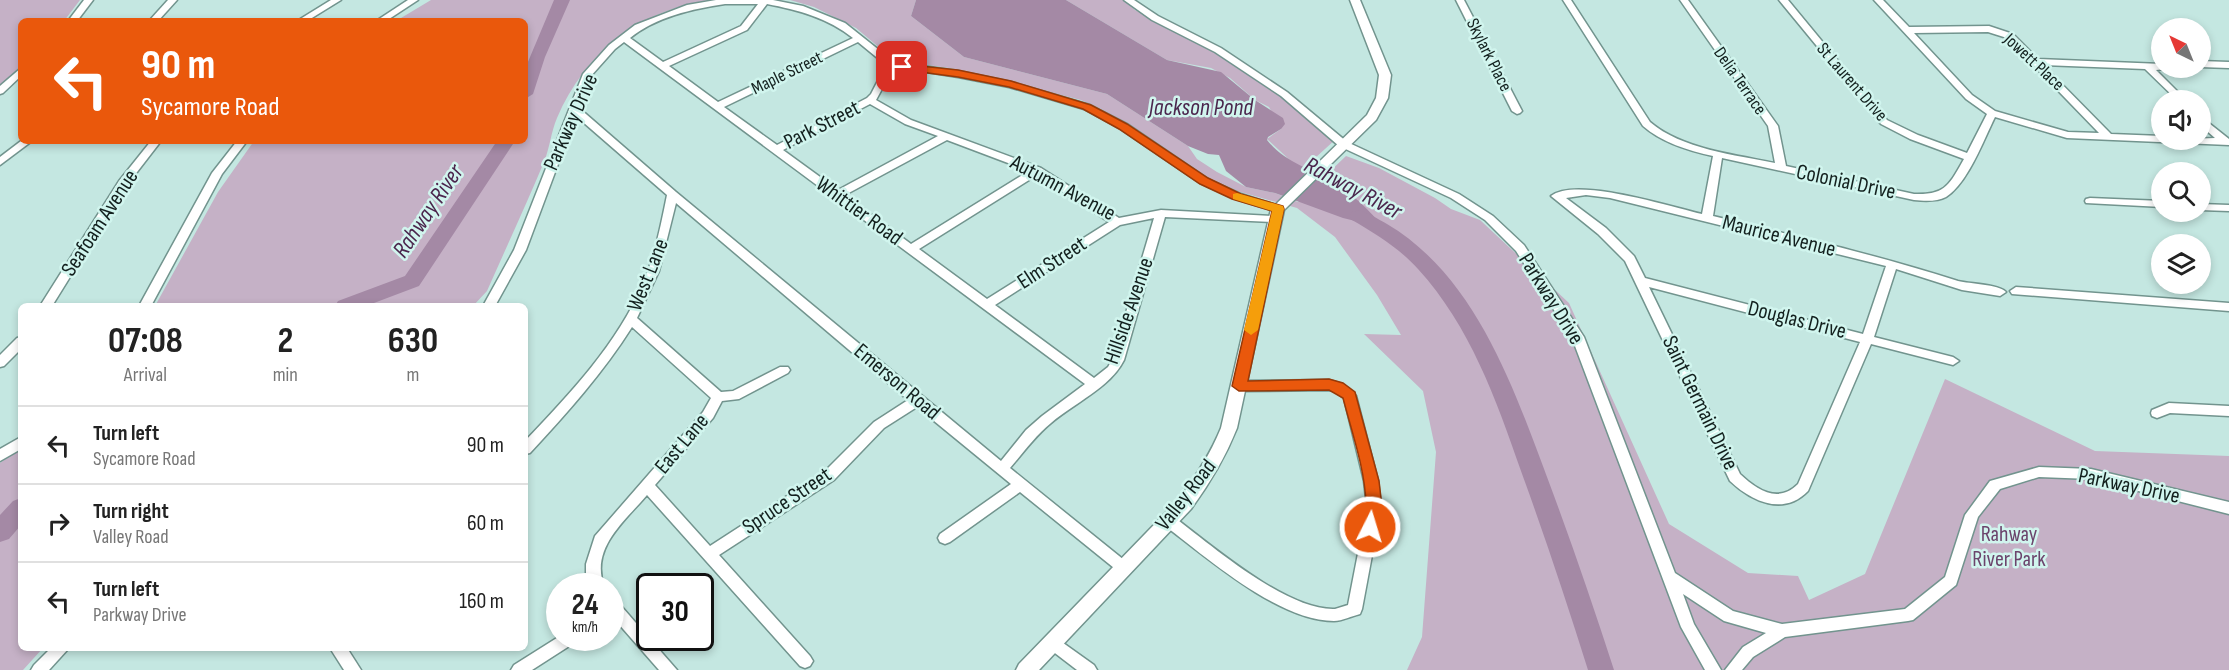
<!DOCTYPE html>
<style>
body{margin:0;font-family:"Sofia Sans Condensed",sans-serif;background:#f2f2f2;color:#222;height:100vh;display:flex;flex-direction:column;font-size:22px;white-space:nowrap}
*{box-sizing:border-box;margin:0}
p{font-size:20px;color:#767676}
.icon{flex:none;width:33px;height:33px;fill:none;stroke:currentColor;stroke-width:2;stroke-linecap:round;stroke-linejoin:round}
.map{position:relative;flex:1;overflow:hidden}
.details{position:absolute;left:18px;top:303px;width:510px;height:348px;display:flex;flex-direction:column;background:#fff;border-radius:9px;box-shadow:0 3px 9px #0003}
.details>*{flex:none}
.hud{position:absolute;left:18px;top:18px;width:510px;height:126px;border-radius:9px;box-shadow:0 3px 9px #0003;background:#ea580c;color:#fff;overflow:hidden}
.needle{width:39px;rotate:317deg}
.fabs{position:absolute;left:2151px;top:18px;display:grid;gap:12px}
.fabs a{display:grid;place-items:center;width:60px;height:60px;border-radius:50%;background:#fff;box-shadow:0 3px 9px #0003;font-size:30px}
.speed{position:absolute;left:546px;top:573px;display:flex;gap:12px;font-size:30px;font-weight:700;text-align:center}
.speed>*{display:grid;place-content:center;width:78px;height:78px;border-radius:50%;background:#fff;box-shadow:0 3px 9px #0003;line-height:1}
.speed small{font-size:15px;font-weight:400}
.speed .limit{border:3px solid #111;border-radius:9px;background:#fff;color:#111}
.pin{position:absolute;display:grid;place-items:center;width:51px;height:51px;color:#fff;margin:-26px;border-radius:12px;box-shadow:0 3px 9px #0006}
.me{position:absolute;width:66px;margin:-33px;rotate:5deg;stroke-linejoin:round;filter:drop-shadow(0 0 4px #0008)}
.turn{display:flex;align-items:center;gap:21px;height:126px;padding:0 24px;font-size:27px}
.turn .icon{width:78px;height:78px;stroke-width:2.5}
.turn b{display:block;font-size:42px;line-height:51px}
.eta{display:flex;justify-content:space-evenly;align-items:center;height:102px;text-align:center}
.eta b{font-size:36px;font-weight:700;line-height:42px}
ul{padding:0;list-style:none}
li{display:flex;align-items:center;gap:18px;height:78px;padding:0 24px;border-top:2px solid #e0e0e0}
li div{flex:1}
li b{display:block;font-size:22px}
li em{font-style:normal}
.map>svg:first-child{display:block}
.green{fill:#c5b1c6}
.water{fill:#a489a5}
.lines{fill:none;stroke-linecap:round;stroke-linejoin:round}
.river{fill:#a489a5;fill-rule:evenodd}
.minor-casing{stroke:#72948e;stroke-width:3}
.tertiary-casing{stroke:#72948e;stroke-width:3}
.minor{fill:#fff;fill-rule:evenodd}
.tertiary{fill:#fff;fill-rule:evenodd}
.route{fill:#ea580c;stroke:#983908;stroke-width:1.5}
.slow{fill:#f59e0b}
.labels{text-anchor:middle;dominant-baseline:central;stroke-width:5;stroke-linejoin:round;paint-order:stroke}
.far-street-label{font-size:18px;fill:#13201e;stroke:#d1f5ee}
.street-label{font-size:22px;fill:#13201e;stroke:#d1f5ee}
.park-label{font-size:22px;fill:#6b446c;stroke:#d1f5ee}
.water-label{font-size:24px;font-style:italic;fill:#4b264d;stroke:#d1f5ee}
</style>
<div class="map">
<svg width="2229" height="670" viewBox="0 0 2229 670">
<rect width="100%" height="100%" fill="#c4e7e1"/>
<!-- green -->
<g class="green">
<polygon points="0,0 80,0 64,21 21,21 21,66 0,85"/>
<path d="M431,0H709C638,11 585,53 557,118C551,132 550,147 544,162C526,205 506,248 487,291L473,306H155L218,192L254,141H525V21H396Z"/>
<polygon points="790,0 916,0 911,16 964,57 1107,94 1188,146 1197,159 1217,172 1246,187 1275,193 1298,202 1346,156 1379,168 1435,198 1451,209 1480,220 1569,303 1669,524 1748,573 1798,576 1809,600 1865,574 1945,379 2095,451 2229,456 2229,670 1407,670 1422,637 1436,452 1423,391 1364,334 1401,335 1377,295 1335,237 1297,208 1237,191 1209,179 1101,109 1081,100 955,69 894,60 856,28 814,7"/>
<polygon points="1066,0 1124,0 1135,10 1248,70 1336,139 1304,168 1293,163 1267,139 1281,129 1269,107 1255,100 1230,78 1211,68 1167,60"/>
<polygon points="21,448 21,648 43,648 23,670 0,670 0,463"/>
</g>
<!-- water -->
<path class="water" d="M916,0H1066L1167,60L1221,72L1255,100L1283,118L1285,124L1281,129L1268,137L1267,140C1284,162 1311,169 1335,183C1354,195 1369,210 1384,228L1343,218L1275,193L1246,187L1226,171L1219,155L1208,154L1188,146L1107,94L964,57L911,16Z"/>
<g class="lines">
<!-- river -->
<g class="river">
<polygon points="554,0 570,0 545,57 533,94 525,99 525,69"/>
<polygon points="497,141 515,141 419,286 366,306 335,306 338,301 405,276"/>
<path d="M1359,210C1369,213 1378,219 1387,224C1475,276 1513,386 1547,477C1571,541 1593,605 1614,670H1588C1567,603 1545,537 1521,471C1496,399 1470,326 1418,269C1399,248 1376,234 1352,220L1350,216L1352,212Z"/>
<polygon points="21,498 21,525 9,539 0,542 0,515 13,501"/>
</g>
<defs>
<g id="minor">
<polygon points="84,0 93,0 77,21 68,21"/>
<polygon points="168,0 177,0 158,21 149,21"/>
<polygon points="331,0 341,0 307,21 297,21"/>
<polygon points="408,0 418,0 386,21 376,21"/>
<path d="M716,0H773L803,6L845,23L894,62L958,71L1011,82L1090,105L1127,124L1208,179L1241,194L1282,207L1283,209L1278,212L1233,198L1200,183L1119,128L1084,109L1009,87L958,77L894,67L876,100L911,120L1041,168L1119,218L1161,210L1274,216L1279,219L1274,222L1165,217L1124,360C1110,388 1074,403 1051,423C1035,436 1023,453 1010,468L1129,564L1131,568L1129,572L1124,574L1119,572L1020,492L950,542L945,544L940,542L938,538L940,534L1011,484L917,407L884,428L834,480L719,555L810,656L813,661L810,666L805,668L800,666L647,495C625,521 590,548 604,586H590L586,575V564L595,536L703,412L711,398L632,327C603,373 567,413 530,453L525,454V441C570,394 617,344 643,284C655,255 661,225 667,195L576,116L526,250L495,306H483L514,250L583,74L609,45L635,25L687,5ZM725,4H758L741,26L663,62L630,38C656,17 692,9 725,4ZM767,4C798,10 828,18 853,38L718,102L669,66L747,30ZM624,42L1085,384L1042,416L1026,430L1001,461L676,192L579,108L590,77L615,49ZM858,42L886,65L871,94L867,98L777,145L724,107ZM870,104L905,124L938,136L838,190L783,150ZM947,140L1029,171L911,244L845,195ZM1037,175L1109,222L987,299L919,249ZM676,203L908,400L874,422L824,472L710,546L655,485L713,418L722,401L739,399L788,373L790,370L788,367H780L733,391L721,392L637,318L659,271ZM1154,218L1112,360L1108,367L1094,378L995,305L1120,225Z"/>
<polygon points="1124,0 1134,0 1158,16 1221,48 1287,92 1347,142 1459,194 1493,216 1524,245 1584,337 1675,573 1733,611 1782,624 1905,609 1945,577 1965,515 1990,481 2039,467 2091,469 2229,502 2229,514 2091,479 2039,477 2000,489 1978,517 1956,585 1913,620 1908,621 1785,637 1753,657 1742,670 1725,670 1743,647 1766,633 1724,621 1683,594 1694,624 1721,670 1705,670 1681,627 1572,338 1516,251 1485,220 1451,198 1339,146 1281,96 1215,52 1152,20"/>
<polygon points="1456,0 1464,0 1522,111 1520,113 1517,114 1512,111"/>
<path d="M1563,0H1571L1650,122C1681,149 1736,155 1775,163L1768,126L1680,0H1688L1778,126L1786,166L1914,194C1946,195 1949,185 1964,159L1910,139L1881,124L1779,0H1788L1887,120L1918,135L1967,153L1987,114L1966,99L1874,0H1883L1909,27L1989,26L2013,34L2038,59L2162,64V68H2166L2165,69L2156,70L2186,100H2177L2145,69L2043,65L2111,134L2162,136V140L2215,138L2200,125V116L2229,139V145L2067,138L1995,117C1984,139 1968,183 1946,197C1937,202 1924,201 1914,200L1722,158L1713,216C1795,236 1877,255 1958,281C1970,284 1998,284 2006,292L2000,296L1962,290L1896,269L1874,337L1953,357L1959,361L1953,365L1871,344L1808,491C1784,516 1752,502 1730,481L1625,261L1598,234L1551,196C1575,176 1672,207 1702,214L1713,156C1689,151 1661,142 1643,126ZM1988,32L2007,38L2099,133L2068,132L1995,111L1972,95L1914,33ZM1586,195L1610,198L1886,266L1863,334L1645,278L1634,256L1606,228L1566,198ZM1649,287L1860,342L1798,484C1778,504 1757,490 1740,474Z"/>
<polygon points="2200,61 2229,62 2229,68 2200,67"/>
<polygon points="21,68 21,76 3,93 0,94 0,86"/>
<polygon points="21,141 32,141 0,165 0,157"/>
<polygon points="151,141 161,141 127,185 52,306 40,306 119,181"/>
<polygon points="237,141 247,141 222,174 151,306 139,306 212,173"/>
<polygon points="2090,198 2162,201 2162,207 2086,203 2085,201 2086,199"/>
<polygon points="2200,204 2229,205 2229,211 2200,210"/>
<polygon points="2016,287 2229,303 2229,311 2012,294 2010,291"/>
<polygon points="21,337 21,349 4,366 0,367 0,355 17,338"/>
<path d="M1329,380L1342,384L1356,396L1378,481L1381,507L1362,609L1360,614C1352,616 1342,621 1334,621C1279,621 1207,558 1164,525L1162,521L1164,517L1169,515L1174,517C1211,545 1287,611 1335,609C1339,608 1344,606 1348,605L1367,507L1364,481L1344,398L1334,391L1329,390L1239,391L1235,389L1233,386L1235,383L1239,381Z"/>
<polygon points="2169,403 2229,406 2229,416 2170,413 2157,418 2152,416 2151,413 2152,410"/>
<polygon points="21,437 21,449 0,461 0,449"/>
<polygon points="610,597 615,599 677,670 659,670 610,614"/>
<polygon points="1052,635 1094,665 1097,670 1077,670 1047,647 1044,642 1047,637"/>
<polygon points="560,636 560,638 577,638 574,643 532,670 511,670 514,665"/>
<polygon points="51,648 69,648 49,670 31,670 34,665"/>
<polygon points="330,648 347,648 361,670 344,670"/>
</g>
<path id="tertiary" d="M1350,0H1360L1391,75L1388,98L1376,120L1284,210L1237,428C1225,458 1210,483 1191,509L1039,670H1016L1019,664L1179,499C1196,476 1210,455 1221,428L1271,209L1367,115L1376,98L1379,75Z"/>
</defs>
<!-- minor casing -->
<use href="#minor" class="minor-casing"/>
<!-- tertiary casing -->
<use href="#tertiary" class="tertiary-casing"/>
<!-- minor -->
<use href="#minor" class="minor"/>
<!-- tertiary -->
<use href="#tertiary" class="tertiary"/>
</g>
<!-- route -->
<path class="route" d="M902,64L958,70L1011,81L1091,105L1127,124L1208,178L1241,194L1283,206L1284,209L1248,381L1329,379L1343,383L1355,392L1379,481L1382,507L1376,532L1370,534L1365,532C1360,523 1366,514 1366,504C1365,469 1352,433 1343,398L1329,390L1239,391L1232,386L1272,211L1232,199L1200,184L1119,129L1083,109L1009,87L958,77L898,69L897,67Z"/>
<!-- slow -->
<polygon class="slow" points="1237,193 1283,206 1284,209 1258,330 1251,335 1244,330 1272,211 1233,199 1233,194"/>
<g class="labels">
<!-- far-street labels -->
<g class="far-street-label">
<text transform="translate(1489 55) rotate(63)">Skylark Place</text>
<text transform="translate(2034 62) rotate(43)">Jowett Place</text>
<text transform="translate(787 73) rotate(-26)">Maple Street</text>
<text transform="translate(1740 81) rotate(55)">Delia Terrace</text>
<text transform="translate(1852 82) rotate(49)">St Laurent Drive</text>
</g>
<!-- street labels -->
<g class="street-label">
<text transform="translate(571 122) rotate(-66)">Parkway Drive</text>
<text transform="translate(822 125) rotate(-27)">Park Street</text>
<text transform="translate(1846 182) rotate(12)">Colonial Drive</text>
<text transform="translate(1063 188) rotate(28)">Autumn Avenue</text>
<text transform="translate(859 211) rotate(36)">Whittier Road</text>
<text transform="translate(100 223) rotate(-57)">Seafoam Avenue</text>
<text transform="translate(1779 236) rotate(14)">Maurice Avenue</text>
<text transform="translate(1052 263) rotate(-33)">Elm Street</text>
<text transform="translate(648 275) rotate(-68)">West Lane</text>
<text transform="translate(1551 299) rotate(58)">Parkway Drive</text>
<text transform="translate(1129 311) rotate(-71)">Hillside Avenue</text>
<text transform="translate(1797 320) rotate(14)">Douglas Drive</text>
<text transform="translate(897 382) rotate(40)">Emerson Road</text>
<text transform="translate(1700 403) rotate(64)">Saint Germain Drive</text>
<text transform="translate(682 444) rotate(-50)">East Lane</text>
<text transform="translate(2129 486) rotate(12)">Parkway Drive</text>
<text transform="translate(1186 495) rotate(-52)">Valley Road</text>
<text transform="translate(787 501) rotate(-34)">Spruce Street</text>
</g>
<!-- park labels -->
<g class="park-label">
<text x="2009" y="534">Rahway<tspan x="2009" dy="25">River Park</tspan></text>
</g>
<!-- water labels -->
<g class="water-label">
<text x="1201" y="107">Jackson Pond</text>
<text transform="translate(1353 188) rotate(28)">Rahway River</text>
<text transform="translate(428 211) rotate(-56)">Rahway River</text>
</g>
</g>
</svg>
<div class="fabs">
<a><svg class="needle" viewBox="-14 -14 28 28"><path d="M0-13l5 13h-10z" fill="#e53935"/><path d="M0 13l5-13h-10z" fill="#767676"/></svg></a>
<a><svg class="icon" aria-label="sound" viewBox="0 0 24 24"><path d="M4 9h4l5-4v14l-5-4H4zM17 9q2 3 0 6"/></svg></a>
<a><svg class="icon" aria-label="search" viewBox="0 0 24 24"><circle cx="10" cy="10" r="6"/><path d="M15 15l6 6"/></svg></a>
<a><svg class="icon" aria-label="layers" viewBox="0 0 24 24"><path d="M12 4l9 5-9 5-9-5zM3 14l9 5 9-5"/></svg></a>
</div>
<div class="speed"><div>24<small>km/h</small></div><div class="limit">30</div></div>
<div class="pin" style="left:902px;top:67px;background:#d93025"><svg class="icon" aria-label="arrive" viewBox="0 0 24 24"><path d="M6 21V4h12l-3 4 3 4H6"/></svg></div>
<svg class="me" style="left:1370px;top:527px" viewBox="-20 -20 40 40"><circle r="17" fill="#ea580c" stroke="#fff" stroke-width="3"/><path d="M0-11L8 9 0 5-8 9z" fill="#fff"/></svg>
<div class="hud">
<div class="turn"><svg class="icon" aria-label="left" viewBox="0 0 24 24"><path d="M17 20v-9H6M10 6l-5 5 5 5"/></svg><div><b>90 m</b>Sycamore Road</div></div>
</div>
<section class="details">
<div class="eta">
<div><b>07:08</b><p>Arrival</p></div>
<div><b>2</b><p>min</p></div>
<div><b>630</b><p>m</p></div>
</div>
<ul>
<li><svg class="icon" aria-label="left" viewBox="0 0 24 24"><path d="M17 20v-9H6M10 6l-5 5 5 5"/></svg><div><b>Turn left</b><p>Sycamore Road</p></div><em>90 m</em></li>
<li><svg class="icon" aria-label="right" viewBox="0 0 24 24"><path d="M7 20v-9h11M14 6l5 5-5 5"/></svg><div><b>Turn right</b><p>Valley Road</p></div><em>60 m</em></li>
<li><svg class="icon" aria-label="left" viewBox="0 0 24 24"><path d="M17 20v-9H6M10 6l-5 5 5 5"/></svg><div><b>Turn left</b><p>Parkway Drive</p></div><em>160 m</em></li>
</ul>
</section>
</div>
